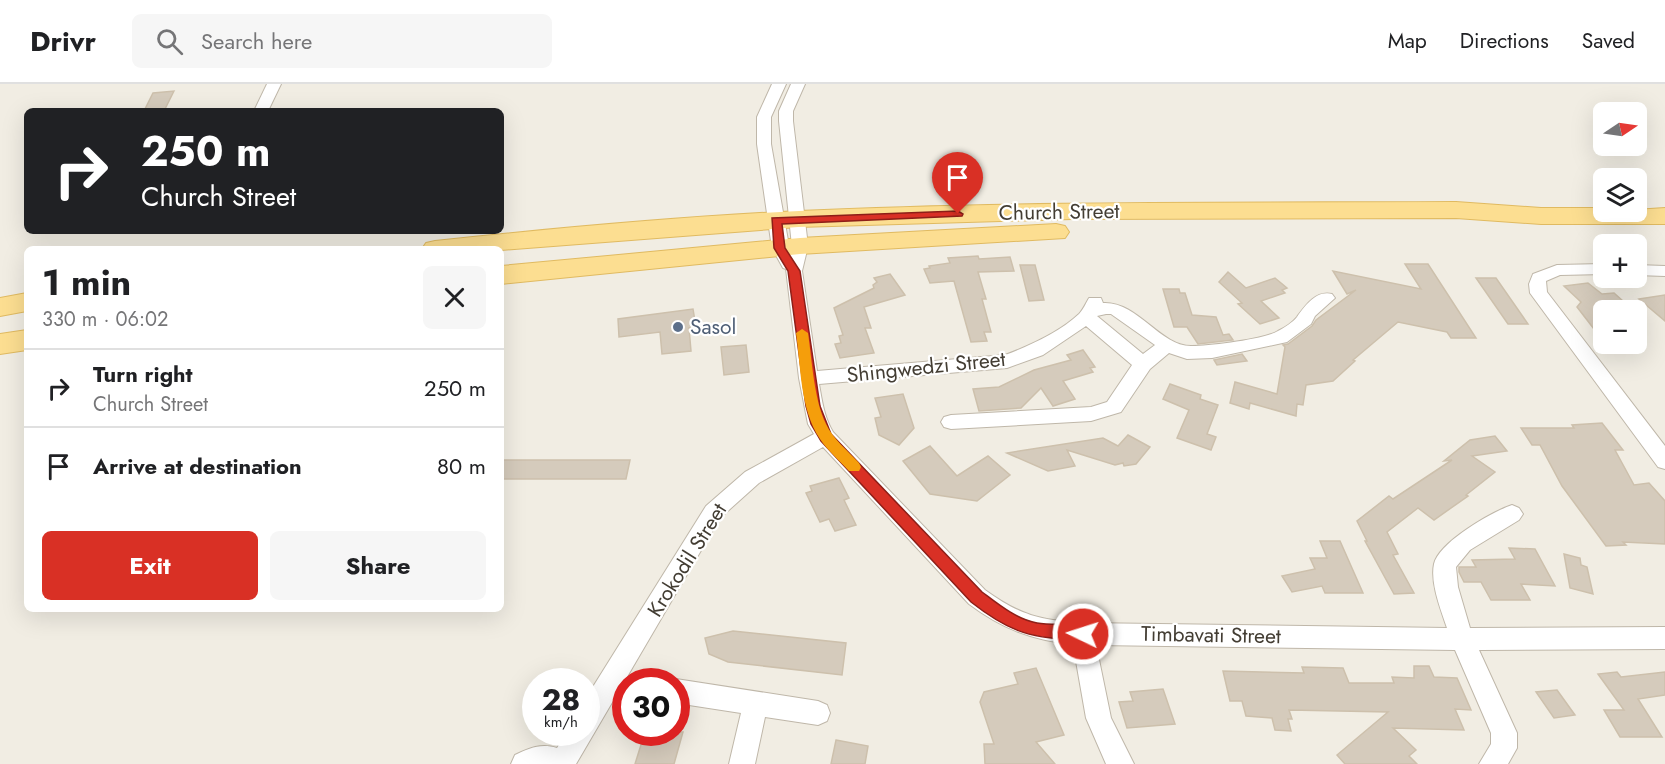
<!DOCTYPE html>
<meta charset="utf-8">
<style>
body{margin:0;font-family:Jost,sans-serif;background:#f6f6f6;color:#202124;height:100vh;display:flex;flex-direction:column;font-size:22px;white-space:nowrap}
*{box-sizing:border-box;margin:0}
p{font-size:20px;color:#757577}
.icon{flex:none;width:33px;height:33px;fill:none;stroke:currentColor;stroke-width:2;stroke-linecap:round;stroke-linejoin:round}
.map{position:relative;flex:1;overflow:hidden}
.side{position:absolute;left:24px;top:162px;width:480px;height:366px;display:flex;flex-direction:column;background:#fff;border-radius:9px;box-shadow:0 6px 24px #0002}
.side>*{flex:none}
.guide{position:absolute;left:24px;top:24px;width:480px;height:126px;border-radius:9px;box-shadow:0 6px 24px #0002;background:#202124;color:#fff;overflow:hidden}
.needle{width:39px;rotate:77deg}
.fabs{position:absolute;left:1593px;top:18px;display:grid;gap:12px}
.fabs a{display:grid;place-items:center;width:54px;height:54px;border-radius:9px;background:#fff;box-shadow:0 6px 24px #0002;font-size:30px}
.speed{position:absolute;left:522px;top:584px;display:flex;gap:12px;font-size:30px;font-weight:700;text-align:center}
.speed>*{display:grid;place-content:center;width:78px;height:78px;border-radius:50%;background:#fff;box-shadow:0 6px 24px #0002;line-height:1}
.speed small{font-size:15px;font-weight:400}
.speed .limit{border:9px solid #d22;background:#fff;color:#111}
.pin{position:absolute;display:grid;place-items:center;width:51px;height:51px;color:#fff;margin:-62px -26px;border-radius:50% 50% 50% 0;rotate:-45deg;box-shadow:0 0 6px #0007}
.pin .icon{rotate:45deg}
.me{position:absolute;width:66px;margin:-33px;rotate:274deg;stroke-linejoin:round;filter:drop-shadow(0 0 4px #0008)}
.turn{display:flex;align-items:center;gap:21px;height:126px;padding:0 18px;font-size:27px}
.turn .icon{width:78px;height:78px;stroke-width:2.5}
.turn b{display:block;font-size:42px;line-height:51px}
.round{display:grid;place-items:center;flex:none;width:63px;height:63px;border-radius:9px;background:#f6f6f6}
.summary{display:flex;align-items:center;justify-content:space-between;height:102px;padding:0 18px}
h1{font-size:36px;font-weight:700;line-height:45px}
.cta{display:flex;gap:12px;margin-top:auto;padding:12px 18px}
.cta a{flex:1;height:69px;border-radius:9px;background:#d93025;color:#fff;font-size:24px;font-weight:700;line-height:69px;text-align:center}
.cta a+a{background:#f6f6f6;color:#202124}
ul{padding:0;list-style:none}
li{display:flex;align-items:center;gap:18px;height:78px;padding:0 18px;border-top:2px solid #e0e0e0}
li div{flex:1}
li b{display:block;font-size:22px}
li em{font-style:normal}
header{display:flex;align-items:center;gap:36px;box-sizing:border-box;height:84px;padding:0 30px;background:#fff;border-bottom:2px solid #e0e0e0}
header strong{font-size:28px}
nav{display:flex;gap:33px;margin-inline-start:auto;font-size:21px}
.search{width:420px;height:54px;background:#f6f6f6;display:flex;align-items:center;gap:15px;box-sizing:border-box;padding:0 21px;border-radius:9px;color:#757577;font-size:22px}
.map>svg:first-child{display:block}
.building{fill:#d5cbbc;stroke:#cdc0ac;stroke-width:1.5}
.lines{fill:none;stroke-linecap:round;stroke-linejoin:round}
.minor-casing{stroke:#bfb7a9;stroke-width:2}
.primary-casing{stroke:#e0ba61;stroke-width:2}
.minor{fill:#fff;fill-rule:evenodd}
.primary{fill:#fcde91;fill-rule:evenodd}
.route{fill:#d93025;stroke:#8d1f18;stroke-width:1.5}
.slow{fill:#f59e0b}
.service-dot{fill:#5c6f8a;stroke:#fff;stroke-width:2}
.labels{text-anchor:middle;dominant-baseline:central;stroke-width:4.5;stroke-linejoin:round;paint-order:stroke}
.street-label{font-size:21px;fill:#433d33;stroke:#fff}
.service-label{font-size:21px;fill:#4e5e75;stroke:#fff;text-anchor:start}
</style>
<header>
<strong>Drivr</strong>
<div class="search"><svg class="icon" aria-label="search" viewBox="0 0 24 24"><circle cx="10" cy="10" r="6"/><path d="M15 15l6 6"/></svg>Search here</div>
<nav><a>Map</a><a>Directions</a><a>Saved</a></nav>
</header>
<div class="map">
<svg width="1665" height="680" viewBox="0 0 1665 680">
<rect width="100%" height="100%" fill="#f1ede3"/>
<!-- building -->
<g class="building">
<polygon points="174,7 164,27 144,27 153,9"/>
<polygon points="978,172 979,175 1010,173 1014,187 978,188 986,215 982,215 991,248 984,248 987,257 971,258 954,197 930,199 924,185 930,184 929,182 950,179 948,174"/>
<polygon points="1405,180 1428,180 1476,254 1451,254 1447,248 1398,238 1353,276 1355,277 1333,297 1306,301 1303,321 1297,320 1296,332 1250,319 1249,325 1230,319 1235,298 1277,310 1285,263 1283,261 1288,260 1312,242 1316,236 1356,206 1347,210 1333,187 1421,205"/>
<polygon points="1020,181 1035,181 1044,216 1029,217"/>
<polygon points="1228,188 1246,204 1275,194 1287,204 1282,206 1285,209 1261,217 1279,234 1260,240 1238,220 1242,219 1219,198"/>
<polygon points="890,190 905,211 864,223 871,244 865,244 874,269 840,274 835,260 841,259 839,252 843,251 834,224 874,204 873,201 877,198 874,194"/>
<polygon points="1476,194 1496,194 1528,240 1508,240"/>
<polygon points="1588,199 1602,210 1614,209 1633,226 1604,226 1604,258 1577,223 1581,218 1564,202"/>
<polygon points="1163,205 1179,205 1180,209 1185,209 1192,231 1216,233 1223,251 1229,250 1233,256 1198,260 1187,243 1174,243"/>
<polygon points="1665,211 1665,237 1639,215"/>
<polygon points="693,225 696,243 689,244 691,267 662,270 660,248 619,253 618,235"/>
<polygon points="746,261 749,288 724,291 721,263"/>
<polygon points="1083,266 1095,283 1090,284 1093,288 1063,297 1075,315 1053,322 1041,304 1021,324 979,327 973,305 999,303 1034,286 1071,276 1067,271"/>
<polygon points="1242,270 1247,277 1217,281 1214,276"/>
<polygon points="1170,300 1201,311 1200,315 1218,321 1207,350 1216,353 1211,366 1177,354 1189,326 1163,315"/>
<polygon points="903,310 914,344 899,361 879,351 875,334 881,333 875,314"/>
<polygon points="1602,339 1623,366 1615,366 1634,401 1649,399 1665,417 1665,460 1623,458 1626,461 1606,462 1562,402 1540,361 1532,361 1521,344 1574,344 1572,341"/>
<polygon points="1128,351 1150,363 1136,380 1124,382 1123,379 1115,381 1067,366 1075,382 1048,387 1007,369 1103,354 1118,362"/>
<polygon points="1495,352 1507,367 1472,372 1495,388 1466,411 1468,412 1434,436 1418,424 1387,448 1398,470 1393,471 1414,509 1394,510 1365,457 1367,457 1357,437 1389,412 1393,415 1452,376 1444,377 1470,356"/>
<polygon points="930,362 957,392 988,372 1010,391 977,417 930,410 903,377"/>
<polygon points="501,376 630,376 626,395 501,395"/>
<polygon points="839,394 849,414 844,416 856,441 835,447 829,435 820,438 806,409 812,407 810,402"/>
<polygon points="1320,457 1340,457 1363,509 1325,509 1322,502 1292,508 1282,492 1315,485 1310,474 1327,474"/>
<polygon points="1509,464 1535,465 1555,502 1521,500 1530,516 1491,516 1481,498 1464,498 1459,488 1459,483 1476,483 1472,476 1515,475"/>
<polygon points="1564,470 1580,474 1581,481 1587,483 1593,510 1570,504"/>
<polygon points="733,547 846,559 842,591 728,578 709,570 705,554"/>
<polygon points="1414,582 1429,582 1434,593 1457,594 1471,626 1455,625 1464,646 1393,644 1416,666 1409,672 1417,680 1345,680 1337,671 1388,628 1289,626 1292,635 1288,635 1291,647 1275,646 1272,634 1246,632 1242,617 1230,617 1223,587 1304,589 1302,583 1343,584 1349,599 1394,599 1392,593 1414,594"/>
<polygon points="1036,584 1064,651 1036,658 1055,680 985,680 984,660 994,660 980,618 984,608 1018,600 1014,589"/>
<polygon points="1617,588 1621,593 1665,588 1665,611 1638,615 1662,653 1620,653 1604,626 1624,626 1598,590"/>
<polygon points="1163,605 1175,640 1127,644 1119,618 1133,617 1130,608"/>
<polygon points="1557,606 1575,631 1554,634 1536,608"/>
<polygon points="645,648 683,648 674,680 635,680"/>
<polygon points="836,656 868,662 865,680 831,680"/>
</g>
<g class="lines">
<defs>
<g id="minor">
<polygon points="267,0 281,0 268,27 254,27"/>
<path d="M772,0H786L771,33V60L790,168L792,162L779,37V27L791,0H805L793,27V37L808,162L802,187L817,287L1005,271C1029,262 1060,248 1079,230C1083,226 1086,219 1089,214H1101L1103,219C1138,217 1160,263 1192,262C1210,262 1265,255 1278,247C1284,244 1293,238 1297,233C1305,222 1316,206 1332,210L1335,214L1315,232L1311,240L1287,258L1212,274L1187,275L1169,269L1150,285L1121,328L1091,337L951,345L944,343L941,338L944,333L951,331L1091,323L1107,318L1132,281L1086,242L1043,271L1007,284L819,300C822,317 824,333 833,348L985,506C1021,532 1040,536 1083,539L1447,544C1441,526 1430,499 1434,480C1439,458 1492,428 1512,421L1519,424L1523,430L1519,436L1470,466L1456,483L1458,503L1470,544L1665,543V565L1479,566L1517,649V664L1508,680H1479L1491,660V649L1455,566L1096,561L1111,634L1134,680H1106L1086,634L1073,560C1033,557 1001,544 969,520L823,363L759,399L720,434L576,680H511L515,671C529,664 541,659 557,664L567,648H586V614L706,422L745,388L814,350L808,340L799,294L786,185L783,184L772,164L757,60V33ZM1106,230H1111L1155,261L1143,270L1097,232Z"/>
<polygon points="1604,180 1604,190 1560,191 1546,197 1547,208 1665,362 1665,385 1658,383 1530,209 1529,200 1533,190 1557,181"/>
<polygon points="1636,181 1665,182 1665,192 1636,191"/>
<polygon points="676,595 818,617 827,621 830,629 827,637 818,641 765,633 755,680 729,680 741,629 676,619 676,597 672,597"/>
</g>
<g id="primary">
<path d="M1456,118L1541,124H1604V128L1665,124V140H1541L1456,134L1072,135L798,143L501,166L422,165L426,159L435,157C556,144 677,133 799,127C1017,117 1237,119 1456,118Z"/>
<polygon points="1056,140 1065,142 1069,148 1065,154 800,170 501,200 501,182 800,154"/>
<polygon points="27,209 27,227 0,232 0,214"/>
<polygon points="27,246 27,266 0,270 0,250"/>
</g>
</defs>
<!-- minor casing -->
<use href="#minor" class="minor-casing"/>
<!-- primary casing -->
<use href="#primary" class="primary-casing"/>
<!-- minor -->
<use href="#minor" class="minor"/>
<!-- primary -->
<use href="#primary" class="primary"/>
</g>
<!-- route -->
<path class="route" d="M958,127L963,130L962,132L782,140L785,164L800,187L820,322L831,350L982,508C998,520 1016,535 1037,539C1054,542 1073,538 1089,544L1092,550L1089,555L1083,557C1031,553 1013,551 971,518L821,357L811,340L806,322L788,187L774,164L772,134Z"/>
<!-- slow -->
<path class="slow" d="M802,245L808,249C812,276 814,316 826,340C833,355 848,367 859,379L861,383L859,387H849C840,377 828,367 820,355C800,325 801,284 796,249Z"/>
<!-- markers -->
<circle class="service-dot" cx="678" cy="243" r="6"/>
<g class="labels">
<!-- street labels -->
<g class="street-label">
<text transform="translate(1059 128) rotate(-1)">Church Street</text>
<text transform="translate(926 283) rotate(-6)">Shingwedzi Street</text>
<text transform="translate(687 476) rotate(-58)">Krokodil Street</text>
<text transform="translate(1211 551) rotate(1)">Timbavati Street</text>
</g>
<!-- service labels -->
<g class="service-label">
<text x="690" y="243">Sasol</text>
</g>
</g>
</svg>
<div class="fabs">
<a><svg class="needle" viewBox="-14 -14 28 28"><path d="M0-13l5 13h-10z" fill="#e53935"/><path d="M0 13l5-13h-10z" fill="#757577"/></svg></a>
<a><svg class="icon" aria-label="layers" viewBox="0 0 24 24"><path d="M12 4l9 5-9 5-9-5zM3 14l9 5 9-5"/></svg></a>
<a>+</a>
<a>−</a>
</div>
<div class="speed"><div>28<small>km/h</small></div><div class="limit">30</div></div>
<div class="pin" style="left:958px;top:130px;background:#d93025"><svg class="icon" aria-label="arrive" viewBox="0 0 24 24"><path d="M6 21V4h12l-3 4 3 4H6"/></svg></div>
<svg class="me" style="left:1083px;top:550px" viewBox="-20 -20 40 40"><circle r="17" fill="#d93025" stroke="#fff" stroke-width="3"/><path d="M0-11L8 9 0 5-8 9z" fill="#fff"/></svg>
<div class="guide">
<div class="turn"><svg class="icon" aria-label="right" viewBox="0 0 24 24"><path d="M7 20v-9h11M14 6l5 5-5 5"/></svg><div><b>250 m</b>Church Street</div></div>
</div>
<section class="side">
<div class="summary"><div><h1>1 min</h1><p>330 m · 06:02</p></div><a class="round"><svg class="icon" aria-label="close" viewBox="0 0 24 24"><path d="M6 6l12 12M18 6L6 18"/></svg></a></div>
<ul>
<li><svg class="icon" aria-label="right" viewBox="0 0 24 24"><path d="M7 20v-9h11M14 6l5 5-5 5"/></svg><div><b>Turn right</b><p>Church Street</p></div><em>250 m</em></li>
<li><svg class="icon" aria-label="arrive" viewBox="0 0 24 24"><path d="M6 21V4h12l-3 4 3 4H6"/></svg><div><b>Arrive at destination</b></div><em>80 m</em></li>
</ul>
<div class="cta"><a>Exit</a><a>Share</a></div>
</section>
</div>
